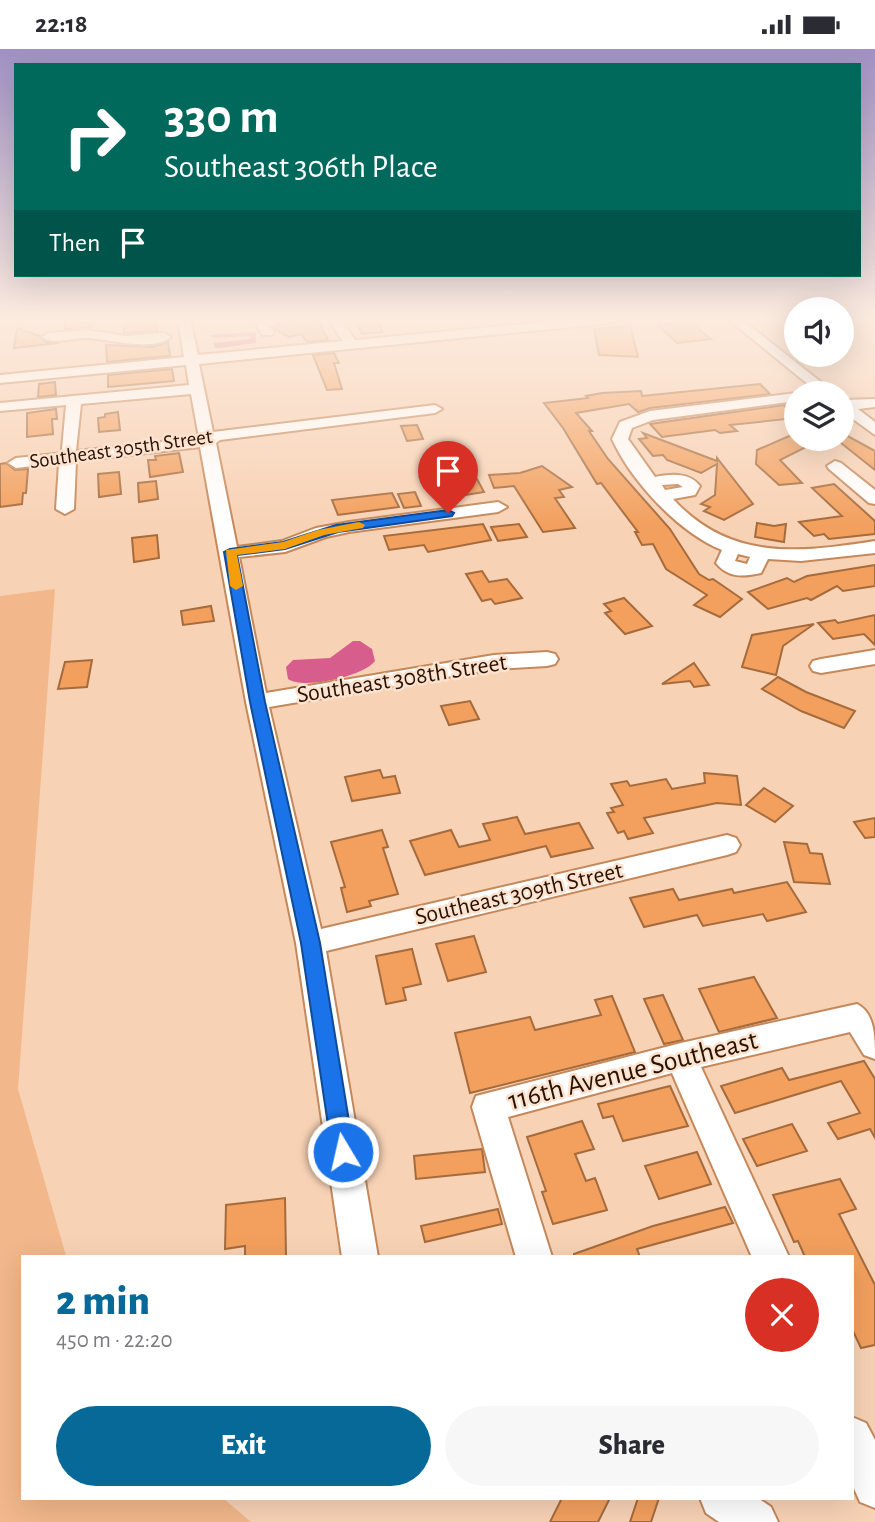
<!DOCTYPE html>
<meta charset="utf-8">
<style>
body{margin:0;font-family:"Alegreya Sans",sans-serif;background:#f7f7f7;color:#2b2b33;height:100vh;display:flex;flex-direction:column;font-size:26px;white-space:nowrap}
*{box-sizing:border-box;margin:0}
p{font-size:23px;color:#7c7c81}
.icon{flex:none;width:38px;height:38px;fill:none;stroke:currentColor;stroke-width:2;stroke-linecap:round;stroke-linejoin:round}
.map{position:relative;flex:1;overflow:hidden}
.side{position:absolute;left:21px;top:1206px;width:833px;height:245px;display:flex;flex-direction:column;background:#fff;border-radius:0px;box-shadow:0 7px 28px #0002}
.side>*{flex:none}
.banner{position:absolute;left:14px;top:14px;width:847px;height:214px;border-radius:0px;box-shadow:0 7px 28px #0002;background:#00695c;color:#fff;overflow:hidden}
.fabs{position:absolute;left:784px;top:248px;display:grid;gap:14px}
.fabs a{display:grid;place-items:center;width:70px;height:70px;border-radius:50%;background:#fff;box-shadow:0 7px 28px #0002;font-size:35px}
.pin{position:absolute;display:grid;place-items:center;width:60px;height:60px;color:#fff;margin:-72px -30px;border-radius:50% 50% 50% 0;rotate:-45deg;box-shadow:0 0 7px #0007}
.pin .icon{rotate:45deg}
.me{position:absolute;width:77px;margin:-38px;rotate:351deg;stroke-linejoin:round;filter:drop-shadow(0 0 5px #0008)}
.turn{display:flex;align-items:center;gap:24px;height:147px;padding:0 35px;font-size:32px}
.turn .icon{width:91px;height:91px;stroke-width:2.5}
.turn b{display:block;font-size:49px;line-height:60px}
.then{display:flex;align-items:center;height:66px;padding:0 35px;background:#0003;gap:14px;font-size:26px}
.round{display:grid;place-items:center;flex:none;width:74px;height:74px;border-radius:37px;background:#f7f7f7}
.overview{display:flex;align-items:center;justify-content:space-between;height:119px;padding:0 35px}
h1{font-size:42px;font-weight:800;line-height:52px;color:#066997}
.button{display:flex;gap:14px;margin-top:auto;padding:14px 35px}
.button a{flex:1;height:80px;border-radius:42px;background:#066997;color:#fff;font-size:28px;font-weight:800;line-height:80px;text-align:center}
.button a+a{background:#f7f7f7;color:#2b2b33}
.status{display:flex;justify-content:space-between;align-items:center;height:49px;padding:0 35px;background:#fff;direction:ltr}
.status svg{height:19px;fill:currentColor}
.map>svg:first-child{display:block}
.green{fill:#f2b78b}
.water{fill:#d75d8d}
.building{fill:#f3a05e;stroke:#a56b3d;stroke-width:2}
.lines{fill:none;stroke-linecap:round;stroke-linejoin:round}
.minor-casing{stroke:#c4885a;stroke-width:4}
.minor{fill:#fff;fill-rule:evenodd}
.route{fill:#1a73e8;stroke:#114b97;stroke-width:2}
.slow{fill:#f59e0b}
.labels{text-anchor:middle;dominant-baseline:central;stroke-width:5;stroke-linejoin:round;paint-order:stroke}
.far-street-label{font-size:21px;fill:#281201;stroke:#fce2cf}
.street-label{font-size:24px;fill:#281201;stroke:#fce2cf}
.near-street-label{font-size:28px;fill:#281201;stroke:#fce2cf}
</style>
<div class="status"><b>22:18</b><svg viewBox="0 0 49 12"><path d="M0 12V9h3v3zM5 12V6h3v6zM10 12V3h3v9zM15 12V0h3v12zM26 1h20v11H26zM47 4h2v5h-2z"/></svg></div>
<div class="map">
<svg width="875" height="1473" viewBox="0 0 875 1473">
<rect width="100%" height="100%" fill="#f8d2b5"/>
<!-- green -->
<polygon class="green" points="55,540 18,1040 66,1207 23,1208 23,1449 223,1449 251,1473 0,1473 0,547"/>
<!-- water -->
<g class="water">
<polygon points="252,283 256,284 256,294 221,299 215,299 213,294 249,290 250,287 213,289 210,286"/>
<path d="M353,592H360L372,600L375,612C364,627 304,641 288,630L286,618L293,611L330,609Z"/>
</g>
<!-- building -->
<g class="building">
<polygon points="65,270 90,270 91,279 65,280"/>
<polygon points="127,270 155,270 157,282 124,284 124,279 128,279"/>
<polygon points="299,270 318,271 328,291 307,293 301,285 289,288 273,279"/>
<polygon points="355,270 375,270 383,283 362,285"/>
<polygon points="690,273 711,290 677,294 658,276"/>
<polygon points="630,276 638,308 599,306 594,280"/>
<polygon points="17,279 40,287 46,293 59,294 14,299"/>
<polygon points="168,293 170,307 107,313 106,296 153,298"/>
<polygon points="334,304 339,314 334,314 342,340 327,341 313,306"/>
<polygon points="172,320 174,332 108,338 108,326"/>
<polygon points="55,333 56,346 38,348 39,335"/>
<polygon points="760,335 770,345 650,359 638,363 629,355 576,364 592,382 589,382 608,410 670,480 699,525 709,531 713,530 742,550 720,568 694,556 707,546 666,520 653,495 642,496 635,483 638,483 601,434 597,435 563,379 544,354 588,349 586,347 602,344 641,342 642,347"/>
<polygon points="784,356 796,369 730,376 737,382 720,384 715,381 662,388 650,375"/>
<polygon points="56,360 57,370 52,370 53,385 27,388 27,364"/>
<polygon points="118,363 120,381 99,383 98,369 105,368 105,365"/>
<polygon points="417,376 423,390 407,392 401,377"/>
<polygon points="643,384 717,412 717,409 753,455 724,471 704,462 710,458 701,455 715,446 717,415 701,424 667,411 663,406 653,407 639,390 647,389"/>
<polygon points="796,384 796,390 810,390 814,394 780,411 802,434 779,436 756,415 757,401"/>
<polygon points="842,384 875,402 875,421 836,390 842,390"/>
<polygon points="179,404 183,423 150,428 148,411 156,411 155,407"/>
<polygon points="6,414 15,421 28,420 26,444 23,444 22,455 0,458 0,415"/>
<polygon points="542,417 572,438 559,441 564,448 555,449 575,479 543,483 514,437 494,439 489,426 520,424"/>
<polygon points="119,423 121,445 99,448 98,425"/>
<polygon points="477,430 484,443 466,446 459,432"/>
<polygon points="156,432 158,450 139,453 138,434"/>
<polygon points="455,435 462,448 438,451 431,438"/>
<polygon points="834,435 875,472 875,485 829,490 824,485 814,487 799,473 842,467 812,439"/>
<polygon points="415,443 421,457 404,459 398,445"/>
<polygon points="392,444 399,458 338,466 332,451"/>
<polygon points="757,474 774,477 786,475 784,493 755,488"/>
<polygon points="483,475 491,491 428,503 424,496 389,501 384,487"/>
<polygon points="519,475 527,488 498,492 491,478"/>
<polygon points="157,486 159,509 134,513 132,489"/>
<polygon points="875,516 875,537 843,542 837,537 811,551 807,549 768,560 748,543 787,529 794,533 807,527"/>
<polygon points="482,522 489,533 507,530 522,549 495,555 491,550 482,552 466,525"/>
<polygon points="624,549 652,577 625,585 605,564 611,562 604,555"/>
<polygon points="211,557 214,572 183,576 181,562"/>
<polygon points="875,566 875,596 864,585 833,590 818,574 835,571 838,574"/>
<polygon points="814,575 783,597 776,626 742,618 752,586"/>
<polygon points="92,611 87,638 58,640 65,613"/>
<polygon points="694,614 709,636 694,638 690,632 662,635"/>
<polygon points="778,628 806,643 855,662 844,679 801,662 762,640"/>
<polygon points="470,652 479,670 449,676 441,657"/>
<polygon points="380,721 383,729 395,727 400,744 352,752 345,728"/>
<polygon points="704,724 737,727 741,756 717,754 644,769 653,784 628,790 624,782 618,784 607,764 614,763 611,759 623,756 611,735 627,732 630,737 666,730 672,740 705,734"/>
<polygon points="764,739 793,757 775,773 746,756"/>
<polygon points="517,768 525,785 579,774 593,799 551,808 546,797 425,826 410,792 451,781 459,798 490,791 483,775"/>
<polygon points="875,769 875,788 865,789 854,773"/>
<polygon points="382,781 388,798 383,799 398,845 369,852 371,857 347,863 341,839 345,838 331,793"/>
<polygon points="784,793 807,795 810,804 822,805 830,835 794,833"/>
<polygon points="787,833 806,863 767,872 763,865 703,877 697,866 644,878 630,849 673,840 679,851 732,840 734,844"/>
<polygon points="474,887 486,923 448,932 436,895"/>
<polygon points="412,900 421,935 403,939 406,951 386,955 376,907"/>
<polygon points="754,928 777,969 719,983 699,940"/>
<polygon points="663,946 683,991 664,995 644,950"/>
<polygon points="612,947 635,1003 470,1044 455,984 530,968 535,981 601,966 595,951"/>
<polygon points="864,1012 875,1030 875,1089 870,1080 838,1090 828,1074 860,1064 841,1032 735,1064 721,1037 782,1019 789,1031"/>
<polygon points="670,1037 688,1077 623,1092 613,1067 603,1069 598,1055"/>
<polygon points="582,1072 594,1100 575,1105 586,1132 595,1129 607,1161 553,1175 542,1143 546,1142 527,1088"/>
<polygon points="792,1075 807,1102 757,1117 743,1090"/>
<polygon points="482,1100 485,1123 416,1130 414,1107"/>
<polygon points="697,1103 711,1135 659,1150 645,1117"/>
<polygon points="840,1130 856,1160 839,1165 875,1236 875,1296 861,1299 852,1280 852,1208 805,1208 798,1192 794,1193 773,1146"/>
<polygon points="285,1149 286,1208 245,1208 245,1197 225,1200 226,1156"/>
<polygon points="725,1158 733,1174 637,1200 640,1208 574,1208 574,1205 653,1177"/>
<polygon points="498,1160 502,1175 425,1193 421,1177"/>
<polygon points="562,1449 610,1449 598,1473 550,1473"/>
<polygon points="638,1449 659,1449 651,1473 630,1473"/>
</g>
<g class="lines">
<defs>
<g id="minor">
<path d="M178,270H190L198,306L343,292L328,270H340L355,291L576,270H617L611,274L199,315L213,383L435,356L442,360L435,364L220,391L216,394L237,498L282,492L316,479L349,473L498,453L507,458L498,463L349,483L326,488L285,503L239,508L266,644L494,606L547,603L555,605L558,610L555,615L547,617L494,620L269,658L321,880L727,786L736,789L740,796L736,803L727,806L326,902L378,1208H342L296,894L246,653L200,398L76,412L74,460L65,465L56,460L59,414L16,419L8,414L16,409L65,404L62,400L66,356L0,362V354L189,336L186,316L0,334V326L184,308ZM191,345L199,389L76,402L81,355Z"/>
<polygon points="269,270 286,270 269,278 274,283 272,286 262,286 257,276"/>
<polygon points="728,270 741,270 836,345 820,345"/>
<path d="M87,281L126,287L164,284L171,288C152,304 107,289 85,289C72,289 52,296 42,288L49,284Z"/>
<path d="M796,344L801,345H796V352L653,371L632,379L628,390L655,428C671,425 689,423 700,437L695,446L673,450C730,512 798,504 875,492V504L801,512L768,510L761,524C743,528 728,529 716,514L722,501C679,484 631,432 612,390L620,373L650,362ZM678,435L683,438L665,441L662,436ZM738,505L750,508L747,515L735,512Z"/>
<polygon points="875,350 875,358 858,360 875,373 875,386 842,362 842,351"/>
<polygon points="835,412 841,414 875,441 875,455 869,454 829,420 827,417"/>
<polygon points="875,601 875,615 821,624 813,622 810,617 813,612 821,610"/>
<path d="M857,955C875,964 875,988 875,1010L864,1006L850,983L701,1018L789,1208H752L672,1024L508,1068L552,1208H516L472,1058L476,1047L681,994Z"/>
<polygon points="852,1368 866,1374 875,1391 875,1459 860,1453 852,1435"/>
<polygon points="700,1449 758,1449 771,1458 778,1473 719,1473 706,1464"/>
</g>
</defs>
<!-- minor casing -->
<use href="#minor" class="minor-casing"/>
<!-- minor -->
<use href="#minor" class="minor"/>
</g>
<!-- sky -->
<linearGradient id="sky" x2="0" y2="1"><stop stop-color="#a191c4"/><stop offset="0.57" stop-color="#fcebde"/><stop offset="1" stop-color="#fcebde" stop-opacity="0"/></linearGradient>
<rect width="875" height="476" fill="url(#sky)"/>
<!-- route -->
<polygon class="route" points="448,461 454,464 452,467 338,483 285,500 237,506 265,653 320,894 354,1103 351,1111 343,1114 336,1111 332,1103 301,894 250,653 224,503 230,500 283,493 336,476"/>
<!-- slow -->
<polygon class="slow" points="359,473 365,476 363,479 324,486 285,500 237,506 243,537 236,541 230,537 226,501 283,493 318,481"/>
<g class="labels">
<!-- far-street labels -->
<g class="far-street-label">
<text transform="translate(121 400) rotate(-8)">Southeast 305th Street</text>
</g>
<!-- street labels -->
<g class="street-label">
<text transform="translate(402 630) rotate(-9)">Southeast 308th Street</text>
<text transform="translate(519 845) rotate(-13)">Southeast 309th Street</text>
</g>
<!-- near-street labels -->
<g class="near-street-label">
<text transform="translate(633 1022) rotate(-14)">116th Avenue Southeast</text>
</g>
</g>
</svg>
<div class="fabs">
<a><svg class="icon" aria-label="sound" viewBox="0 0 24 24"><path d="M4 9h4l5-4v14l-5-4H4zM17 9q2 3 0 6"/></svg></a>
<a><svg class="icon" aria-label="layers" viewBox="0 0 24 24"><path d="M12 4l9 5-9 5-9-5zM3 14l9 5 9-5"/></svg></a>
</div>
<div class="pin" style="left:448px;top:464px;background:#d93025"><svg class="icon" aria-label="arrive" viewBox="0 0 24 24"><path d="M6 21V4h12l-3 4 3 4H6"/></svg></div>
<svg class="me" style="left:343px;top:1103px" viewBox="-20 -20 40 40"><circle r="17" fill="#1a73e8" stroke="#fff" stroke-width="3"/><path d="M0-11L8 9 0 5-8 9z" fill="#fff"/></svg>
<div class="banner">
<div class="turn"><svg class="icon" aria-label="right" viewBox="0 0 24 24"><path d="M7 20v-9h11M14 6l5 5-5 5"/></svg><div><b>330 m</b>Southeast 306th Place</div></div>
<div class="then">Then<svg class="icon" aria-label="arrive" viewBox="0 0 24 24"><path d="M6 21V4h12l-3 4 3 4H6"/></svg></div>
</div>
<section class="side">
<div class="overview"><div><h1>2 min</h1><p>450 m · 22:20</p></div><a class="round" style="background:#d93025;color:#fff"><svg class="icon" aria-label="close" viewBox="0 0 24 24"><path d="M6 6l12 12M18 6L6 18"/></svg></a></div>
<div class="button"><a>Exit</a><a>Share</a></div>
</section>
</div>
